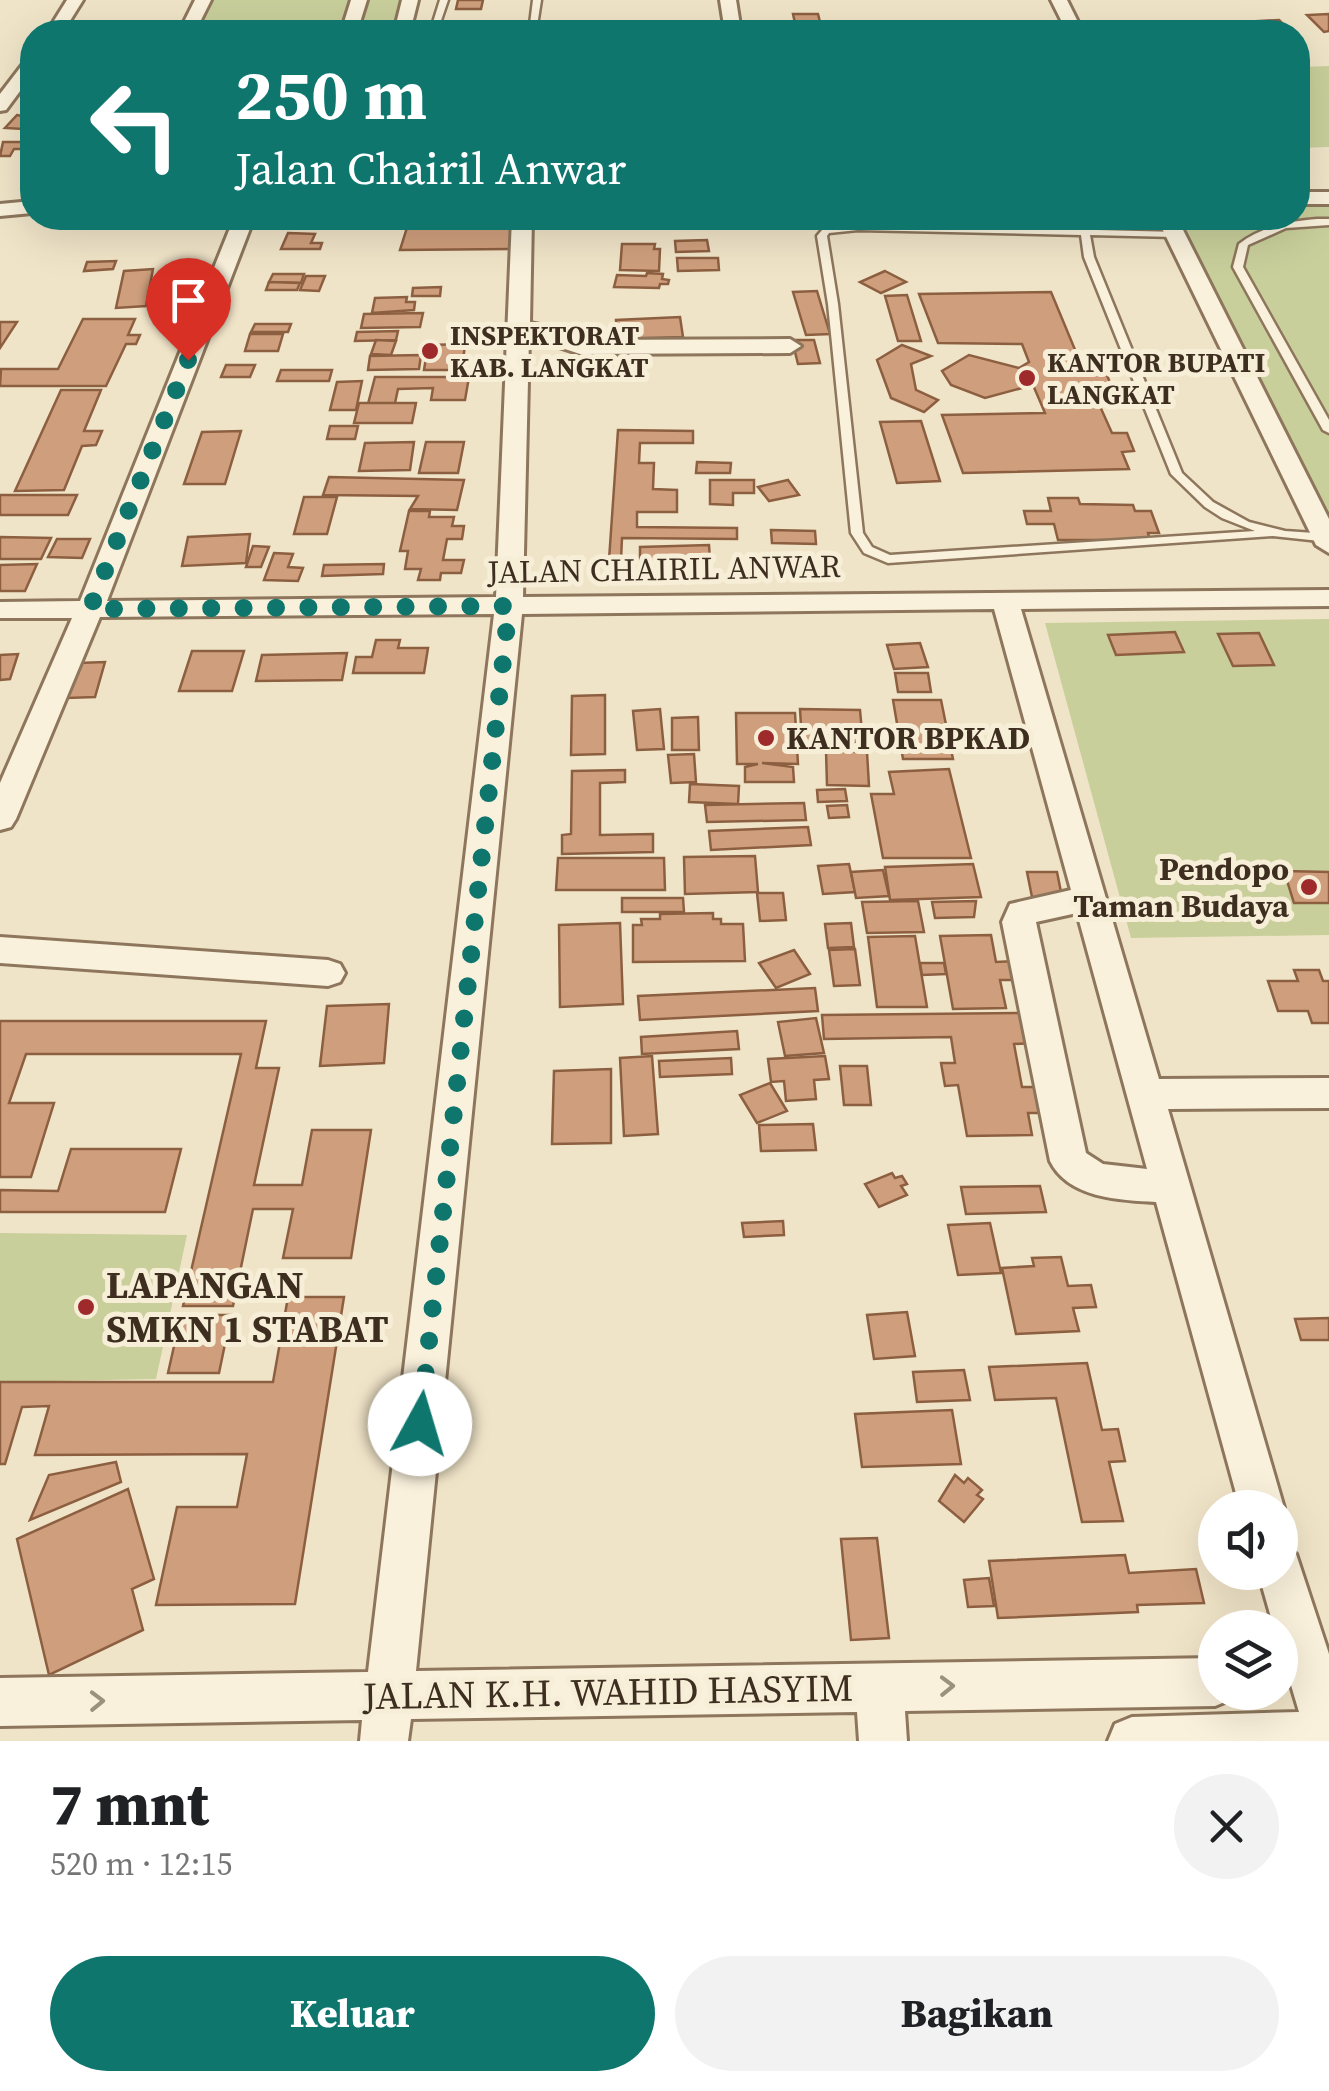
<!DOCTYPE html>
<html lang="id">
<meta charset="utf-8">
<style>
body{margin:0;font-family:"Source Serif 4",serif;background:#f2f2f2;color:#202124;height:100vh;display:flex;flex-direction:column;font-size:38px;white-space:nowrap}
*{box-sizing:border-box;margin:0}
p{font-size:32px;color:#757577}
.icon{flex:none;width:55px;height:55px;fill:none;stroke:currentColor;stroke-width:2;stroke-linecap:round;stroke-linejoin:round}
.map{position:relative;height:1741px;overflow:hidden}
.panel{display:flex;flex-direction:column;background:#fff;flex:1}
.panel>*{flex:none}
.banner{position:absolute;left:20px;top:20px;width:1290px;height:210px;border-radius:40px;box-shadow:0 10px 40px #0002;background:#0f766e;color:#fff;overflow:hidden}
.buttons{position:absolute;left:1198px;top:1490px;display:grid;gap:20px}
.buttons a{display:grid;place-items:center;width:100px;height:100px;border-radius:50%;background:#fff;box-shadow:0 10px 40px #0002;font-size:50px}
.pin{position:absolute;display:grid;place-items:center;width:85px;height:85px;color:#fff;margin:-102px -42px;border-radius:50% 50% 50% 0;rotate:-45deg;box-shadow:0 0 10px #0007}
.pin .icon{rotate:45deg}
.me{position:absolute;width:110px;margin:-55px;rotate:6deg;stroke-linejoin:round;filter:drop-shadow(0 0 8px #0008)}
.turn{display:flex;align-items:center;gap:35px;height:210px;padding:0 50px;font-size:45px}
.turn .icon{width:130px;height:130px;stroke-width:2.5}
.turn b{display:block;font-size:70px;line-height:85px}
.round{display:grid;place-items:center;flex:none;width:105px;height:105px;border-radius:52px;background:#f2f2f2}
.overview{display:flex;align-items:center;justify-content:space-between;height:170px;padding:0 50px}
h1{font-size:60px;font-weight:800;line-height:75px}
.cta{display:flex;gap:20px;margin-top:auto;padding:20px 50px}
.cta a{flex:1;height:115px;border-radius:60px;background:#0f766e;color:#fff;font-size:40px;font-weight:800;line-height:115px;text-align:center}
.cta a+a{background:#f2f2f2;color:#202124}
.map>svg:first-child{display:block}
.green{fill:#c9cf9b}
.building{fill:#cf9f7d;stroke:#8d5f41;stroke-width:2.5}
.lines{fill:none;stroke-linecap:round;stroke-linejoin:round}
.service-casing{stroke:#8d765c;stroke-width:5}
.minor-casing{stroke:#8d765c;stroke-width:6}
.service{fill:#faf1dc;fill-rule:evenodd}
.minor{fill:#faf1dc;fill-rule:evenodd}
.oneway{stroke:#9c907e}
.route{stroke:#0f766e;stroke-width:18;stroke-dasharray:0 32.4}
.poi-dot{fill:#9e2a2b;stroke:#f7eed8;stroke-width:4}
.labels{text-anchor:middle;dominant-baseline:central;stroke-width:10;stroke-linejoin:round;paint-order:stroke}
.far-poi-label{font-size:28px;font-weight:bold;fill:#3d2e20;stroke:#f7eed8;text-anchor:start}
.street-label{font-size:32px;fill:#3d2e20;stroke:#f7eed8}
.poi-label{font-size:32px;font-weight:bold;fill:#3d2e20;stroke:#f7eed8;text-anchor:start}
.near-poi-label{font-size:38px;font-weight:bold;fill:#3d2e20;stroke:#f7eed8;text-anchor:start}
.near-street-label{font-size:38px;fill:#3d2e20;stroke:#f7eed8}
</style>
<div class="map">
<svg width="1329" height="1741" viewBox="0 0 1329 1741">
<rect width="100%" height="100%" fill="#f0e4c8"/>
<!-- green -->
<g class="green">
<polygon points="197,0 406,0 397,32 181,32"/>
<polygon points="1329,66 1329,147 1298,148 1298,67"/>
<polygon points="1298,200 1329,200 1329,538 1171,218 1298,218"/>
<polygon points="1329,619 1329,935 1131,938 1045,623"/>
<polygon points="0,1233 187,1235 156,1379 0,1382"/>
</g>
<!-- building -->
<g class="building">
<polygon points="458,0 483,0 481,9 456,9"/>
<polygon points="793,14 818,14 822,30 855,32 797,32"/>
<polygon points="1329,14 1329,31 1324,32 1307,15"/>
<polygon points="1279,20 1291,32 1269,32 1258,21"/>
<polygon points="449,26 506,26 505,32 447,32"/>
<polygon points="692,26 692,32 652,32 652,27"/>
<polygon points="17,115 32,118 23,129 5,128"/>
<polygon points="3,142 32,142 28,149 14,149 10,156 0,156"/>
<polygon points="410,218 517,218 515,249 400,250"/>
<polygon points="288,233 315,234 311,243 322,243 320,249 281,249"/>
<polygon points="707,240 709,251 676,252 675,241"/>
<polygon points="622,244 655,244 654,249 660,249 659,271 620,270"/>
<polygon points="677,258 718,258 719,270 678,271"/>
<polygon points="116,261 113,269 84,271 87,262"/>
<polygon points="153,269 146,306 116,308 124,271"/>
<polygon points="885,271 906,282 881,293 860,282"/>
<polygon points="647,273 663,274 662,279 669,280 668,284 660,284 659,288 614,287 617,275 646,276"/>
<polygon points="273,274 304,274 301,283 269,282"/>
<polygon points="306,276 325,276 319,291 300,290"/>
<polygon points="269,282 300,283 297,290 266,290"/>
<polygon points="441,287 440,296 412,296 413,288"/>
<polygon points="817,291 830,334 806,335 793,292"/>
<polygon points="1051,292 1078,357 1099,356 1114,392 1094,393 1112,433 1127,433 1134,451 1122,452 1129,469 963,473 942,415 1045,413 1033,385 985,398 951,385 942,371 969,355 1019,368 1029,362 1022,344 938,343 919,294"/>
<polygon points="907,295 921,341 898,341 885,296"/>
<polygon points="407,297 406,302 415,302 414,310 372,313 375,298"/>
<polygon points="423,313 420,327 361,328 364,314"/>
<polygon points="680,317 683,337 617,339 616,320"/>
<polygon points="83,319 135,319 128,335 140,335 136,344 126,344 106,386 0,386 1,369 58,369"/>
<polygon points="0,322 17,322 0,348"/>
<polygon points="255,324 291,324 288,332 251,332"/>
<polygon points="398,331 396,340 355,341 357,332"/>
<polygon points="250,334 283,334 278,351 245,351"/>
<polygon points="376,340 396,341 391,355 371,354"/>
<polygon points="792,340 814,340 820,363 798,364"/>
<polygon points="465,344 462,370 424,370 428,345"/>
<polygon points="902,345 931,356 911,364 916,390 938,400 924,412 891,398 877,360"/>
<polygon points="421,355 419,369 368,370 370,356"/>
<polygon points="226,365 255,365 250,377 221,377"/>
<polygon points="281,370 332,370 329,381 277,381"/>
<polygon points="375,377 469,377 465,400 431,400 433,388 398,389 395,403 368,404"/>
<polygon points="362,381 356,410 330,410 337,382"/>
<polygon points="61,390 101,390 84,431 102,431 96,445 82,446 64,490 15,491"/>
<polygon points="359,403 416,403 412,423 354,423"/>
<polygon points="921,421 940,481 897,483 880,422"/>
<polygon points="330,426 358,426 355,439 327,439"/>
<polygon points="618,430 693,431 693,443 640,443 639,463 654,463 653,489 677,490 677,512 637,512 637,527 737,528 737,539 622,538 621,560 609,560"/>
<polygon points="241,431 225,484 184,484 202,432"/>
<polygon points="414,442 410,470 359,471 365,443"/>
<polygon points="426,442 464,442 458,473 419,473"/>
<polygon points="697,462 731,463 730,473 696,473"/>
<polygon points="329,477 464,480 457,510 410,509 418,496 323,495"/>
<polygon points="710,480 754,480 754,493 733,493 733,505 710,504"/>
<polygon points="788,480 799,495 769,501 758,487"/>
<polygon points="0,495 77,495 68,515 0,515"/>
<polygon points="304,497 337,497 327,534 294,534"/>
<polygon points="1048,498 1078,498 1080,504 1133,505 1135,511 1151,511 1159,533 1148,533 1150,540 1058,540 1054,524 1027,524 1024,511 1051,511"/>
<polygon points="409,511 430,511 429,517 454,517 452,526 464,526 462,539 447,539 443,560 464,560 461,573 441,573 440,580 418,580 421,569 405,569 408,551 400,551"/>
<polygon points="771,530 815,531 816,544 772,543"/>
<polygon points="250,534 246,563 182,566 188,537"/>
<polygon points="0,537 51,538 41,559 0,559"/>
<polygon points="57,539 90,539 82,558 48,557"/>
<polygon points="709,545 710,560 640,561 640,547"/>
<polygon points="253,546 269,547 261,567 246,567"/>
<polygon points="274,553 293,554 288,567 303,568 298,581 264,580"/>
<polygon points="37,564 25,591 0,591 0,565"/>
<polygon points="384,564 383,574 322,576 324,565"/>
<polygon points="1175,632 1184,652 1116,655 1108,635"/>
<polygon points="1259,633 1274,665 1233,666 1218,634"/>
<polygon points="376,640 400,640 398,648 428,648 424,673 353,673 356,657 372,657"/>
<polygon points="920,643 928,667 894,669 887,645"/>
<polygon points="192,651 244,651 232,691 179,691"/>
<polygon points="347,653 342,680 256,681 262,655"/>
<polygon points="18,654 10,679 0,680 0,655"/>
<polygon points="105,662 95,697 67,698 78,663"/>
<polygon points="895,673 928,673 931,692 898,692"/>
<polygon points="605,695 605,754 571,755 572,696"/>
<polygon points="893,700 941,700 953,759 903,759"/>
<polygon points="660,709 664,749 637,750 633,711"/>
<polygon points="800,709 860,710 863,743 802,742"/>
<polygon points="736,713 795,713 798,764 762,763 793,767 794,782 745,782 745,767 758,764 737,764"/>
<polygon points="698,717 699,750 672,750 672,718"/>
<polygon points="826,751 867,752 869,786 827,785"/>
<polygon points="694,754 696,782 671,783 668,755"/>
<polygon points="949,769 971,858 883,858 871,794 894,794 889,772"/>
<polygon points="625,770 625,782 600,783 600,835 653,834 653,852 562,854 562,835 571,834 572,771"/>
<polygon points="690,784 739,786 738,804 689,802"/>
<polygon points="845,789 847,801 818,802 817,790"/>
<polygon points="804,803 806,820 707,822 705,805"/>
<polygon points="847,805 849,817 829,818 827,806"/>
<polygon points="808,827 811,845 711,850 709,831"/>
<polygon points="755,856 758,892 685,894 684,857"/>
<polygon points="558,858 664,858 665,890 556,890"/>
<polygon points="849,864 855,892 823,894 818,866"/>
<polygon points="973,864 981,897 890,900 885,867"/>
<polygon points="883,870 889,896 856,898 851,872"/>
<polygon points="1284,871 1329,872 1329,903 1294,903"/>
<polygon points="1027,872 1057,872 1062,897 1032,897"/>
<polygon points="757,893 783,893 786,920 760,921"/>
<polygon points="622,898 683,898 684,912 622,912"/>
<polygon points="918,901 924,932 867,933 862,902"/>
<polygon points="976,901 974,917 935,918 932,902"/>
<polygon points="713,913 713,919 721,919 721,924 743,924 745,961 633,962 633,925 642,925 641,919 660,919 660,914"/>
<polygon points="620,923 623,1004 560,1007 559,925"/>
<polygon points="851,923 854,947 828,948 825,924"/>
<polygon points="991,935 996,962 1015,961 1018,980 1000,980 1006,1008 953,1009 940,936"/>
<polygon points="915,936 927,1007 877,1007 868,937"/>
<polygon points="855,949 860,985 834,986 829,950"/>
<polygon points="794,950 810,974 776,988 759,963"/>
<polygon points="920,963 944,963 946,974 922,975"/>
<polygon points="1294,970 1319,970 1323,981 1329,981 1329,1023 1312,1023 1308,1011 1278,1011 1268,981 1298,981"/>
<polygon points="815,988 818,1011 640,1020 638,996"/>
<polygon points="389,1004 384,1063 320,1066 327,1006"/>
<polygon points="1027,1013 1033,1043 1014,1044 1022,1087 1044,1087 1049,1113 1028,1113 1032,1135 967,1136 958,1085 945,1086 941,1063 955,1063 951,1037 824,1039 822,1015"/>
<polygon points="816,1018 824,1053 785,1056 778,1022"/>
<polygon points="0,1021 266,1021 256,1068 279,1068 254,1185 302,1185 312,1130 371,1130 351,1258 283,1258 293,1209 253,1209 233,1306 183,1306 241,1054 26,1054 9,1103 54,1103 31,1177 0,1177"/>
<polygon points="737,1031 739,1049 642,1054 641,1037"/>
<polygon points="652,1056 658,1134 624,1136 620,1058"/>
<polygon points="825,1056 829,1079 814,1080 816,1099 786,1101 784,1081 771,1082 768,1059"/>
<polygon points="731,1058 732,1074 660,1077 659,1061"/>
<polygon points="840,1066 867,1066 871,1105 844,1105"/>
<polygon points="611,1069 611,1143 552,1144 554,1071"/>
<polygon points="770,1083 787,1111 757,1123 740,1095"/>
<polygon points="813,1124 816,1150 761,1151 759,1125"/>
<polygon points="71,1149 181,1149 165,1212 0,1212 0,1190 58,1191"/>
<polygon points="892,1173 895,1178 902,1176 907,1184 901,1186 907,1195 879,1207 865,1184"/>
<polygon points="1040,1186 1046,1212 966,1214 961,1187"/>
<polygon points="783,1221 784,1235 744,1237 742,1223"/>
<polygon points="990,1223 1001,1273 958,1275 948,1225"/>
<polygon points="1061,1257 1068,1286 1091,1285 1096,1307 1073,1308 1079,1331 1016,1334 1002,1268 1034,1266 1032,1258"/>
<polygon points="288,1297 344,1297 295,1604 156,1605 177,1507 237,1507 247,1454 35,1455 49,1406 22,1407 5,1464 0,1464 0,1382 273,1382"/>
<polygon points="907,1312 915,1356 874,1359 867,1315"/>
<polygon points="181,1315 231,1315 219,1373 168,1373"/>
<polygon points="1329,1318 1329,1340 1301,1340 1295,1319"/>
<polygon points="1087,1363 1102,1430 1118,1429 1125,1461 1109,1462 1123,1521 1082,1522 1056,1398 995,1400 989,1367"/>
<polygon points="964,1370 970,1400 917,1402 913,1372"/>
<polygon points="952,1410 961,1464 862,1467 855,1414"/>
<polygon points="116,1462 121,1482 30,1520 49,1475"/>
<polygon points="955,1475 964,1483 968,1478 982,1490 977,1495 983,1499 964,1522 939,1501"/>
<polygon points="128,1489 154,1579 132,1589 143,1630 49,1675 17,1539"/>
<polygon points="877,1538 889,1638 851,1640 841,1539"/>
<polygon points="1125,1555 1129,1573 1196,1569 1204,1603 1137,1605 1138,1612 998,1618 989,1561"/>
<polygon points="989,1578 994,1606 968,1607 964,1580"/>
</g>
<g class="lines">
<defs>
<g id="service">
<polygon points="440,0 448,0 437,32 430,32"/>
<polygon points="533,0 541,0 536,32 529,32"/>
<path d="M1317,219H1329V225L1286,228L1248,245L1243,267L1329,420V433L1323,430L1233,267L1239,244C1261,227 1289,221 1317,219Z"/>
<path d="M858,224L1178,232L1180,234L1175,237L1090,235L1094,257L1182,473L1213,502L1249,522L1285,531L1329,534V542L1273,536L888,563L864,553L851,533L828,304L817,236L823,229ZM858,230L1081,235L1084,257L1171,474L1205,507L1222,518L1255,531L890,555L872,547L863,533L838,304L827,236L829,233Z"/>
</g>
<g id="minor">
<polygon points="67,0 83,0 63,32 47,32"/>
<polygon points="195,0 211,0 195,32 179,32"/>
<polygon points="351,0 367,0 357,32 341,32"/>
<polygon points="402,0 418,0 410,32 394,32"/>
<polygon points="720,0 736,0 741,32 725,32"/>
<polygon points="1051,0 1067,0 1083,32 1067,32"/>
<polygon points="32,59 32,75 6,110 0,111 0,94 26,60"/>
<rect x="1298" y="192" width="31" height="12"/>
<polygon points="32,201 32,213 0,216 0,204"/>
<path d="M234,218H254L107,601L496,597L512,218H532L530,323L560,329L584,340L790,339L801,346L790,353L580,354L529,337L523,597L1329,590V606L1021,609L1159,1079L1329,1078V1108L1168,1109L1284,1508L1280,1518V1508H1240L1156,1202C1119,1200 1068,1198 1050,1161L1002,922L1010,904L1071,890L994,609L522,614L416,1671L1215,1658V1692H1235L1232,1699L1215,1706L905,1711L907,1741H859L857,1712L411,1719L408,1741H360L362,1720L0,1726V1678L368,1672L494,614L100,617L16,819L11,827L0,830V783L72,618H0V602L80,601ZM1077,913L1147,1169L1103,1164L1086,1153L1036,922Z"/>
<polygon points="1157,218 1177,218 1329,519 1329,553 1316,545"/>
<polygon points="0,937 328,960 340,964 345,973 340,982 328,986 0,963"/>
<polygon points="1280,1547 1296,1554 1329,1654 1329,1741 1108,1741 1115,1724 1132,1717 1299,1712 1280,1648 1280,1628 1274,1628 1258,1572 1280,1572"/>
</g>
</defs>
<!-- service casing -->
<use href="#service" class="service-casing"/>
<!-- minor casing -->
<use href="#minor" class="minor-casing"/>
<!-- service -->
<use href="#service" class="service"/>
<!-- minor -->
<use href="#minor" class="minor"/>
</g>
<!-- one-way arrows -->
<defs><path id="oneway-chevron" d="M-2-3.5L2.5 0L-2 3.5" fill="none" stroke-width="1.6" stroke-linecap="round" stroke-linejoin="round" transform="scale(2.5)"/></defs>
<g class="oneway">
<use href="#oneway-chevron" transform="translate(947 1686) rotate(-1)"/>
<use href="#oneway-chevron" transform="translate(97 1701) rotate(-1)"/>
</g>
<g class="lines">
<!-- route -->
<polyline class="route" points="188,360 90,609 509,606 420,1424"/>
</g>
<!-- markers -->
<g class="poi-dot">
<circle cx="430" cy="351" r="10"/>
<circle cx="1027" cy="378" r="10"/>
<circle cx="766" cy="738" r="10"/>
<circle cx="1309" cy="887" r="10"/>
<circle cx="86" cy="1307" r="10"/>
</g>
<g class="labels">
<!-- far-poi labels -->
<g class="far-poi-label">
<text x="450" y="335">INSPEKTORAT<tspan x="450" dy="32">KAB. LANGKAT</tspan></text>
<text x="1047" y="362">KANTOR BUPATI<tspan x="1047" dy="32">LANGKAT</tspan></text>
</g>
<!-- street labels -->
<g class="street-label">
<text transform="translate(664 569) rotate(-1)">JALAN CHAIRIL ANWAR</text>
</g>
<!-- poi labels -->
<g class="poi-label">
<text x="786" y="738">KANTOR BPKAD</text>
<text x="1289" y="869" text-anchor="end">Pendopo<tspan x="1289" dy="37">Taman Budaya</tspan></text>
</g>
<!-- near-poi labels -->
<g class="near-poi-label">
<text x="106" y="1285">LAPANGAN<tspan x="106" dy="44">SMKN 1 STABAT</tspan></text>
</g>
<!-- near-street labels -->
<g class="near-street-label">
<text transform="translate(608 1692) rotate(-1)">JALAN K.H. WAHID HASYIM</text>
</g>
</g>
</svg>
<div class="buttons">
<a><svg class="icon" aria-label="sound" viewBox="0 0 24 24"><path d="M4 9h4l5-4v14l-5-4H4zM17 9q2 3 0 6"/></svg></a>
<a><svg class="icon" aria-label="layers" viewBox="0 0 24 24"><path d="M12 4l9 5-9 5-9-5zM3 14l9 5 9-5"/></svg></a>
</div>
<div class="pin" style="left:188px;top:360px;background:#d93025"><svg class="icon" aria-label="arrive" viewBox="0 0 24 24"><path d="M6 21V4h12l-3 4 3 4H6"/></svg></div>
<svg class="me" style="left:420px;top:1424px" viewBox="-20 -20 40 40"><circle r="19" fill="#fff"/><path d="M0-13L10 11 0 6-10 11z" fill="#0f766e"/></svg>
<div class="banner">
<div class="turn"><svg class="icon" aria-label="left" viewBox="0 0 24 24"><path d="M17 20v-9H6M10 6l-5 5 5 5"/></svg><div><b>250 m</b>Jalan Chairil Anwar</div></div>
</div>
</div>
<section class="panel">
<div class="overview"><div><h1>7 mnt</h1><p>520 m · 12:15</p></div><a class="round"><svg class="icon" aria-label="close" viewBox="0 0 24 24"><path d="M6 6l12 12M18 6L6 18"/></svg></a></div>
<div class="cta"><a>Keluar</a><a>Bagikan</a></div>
</section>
